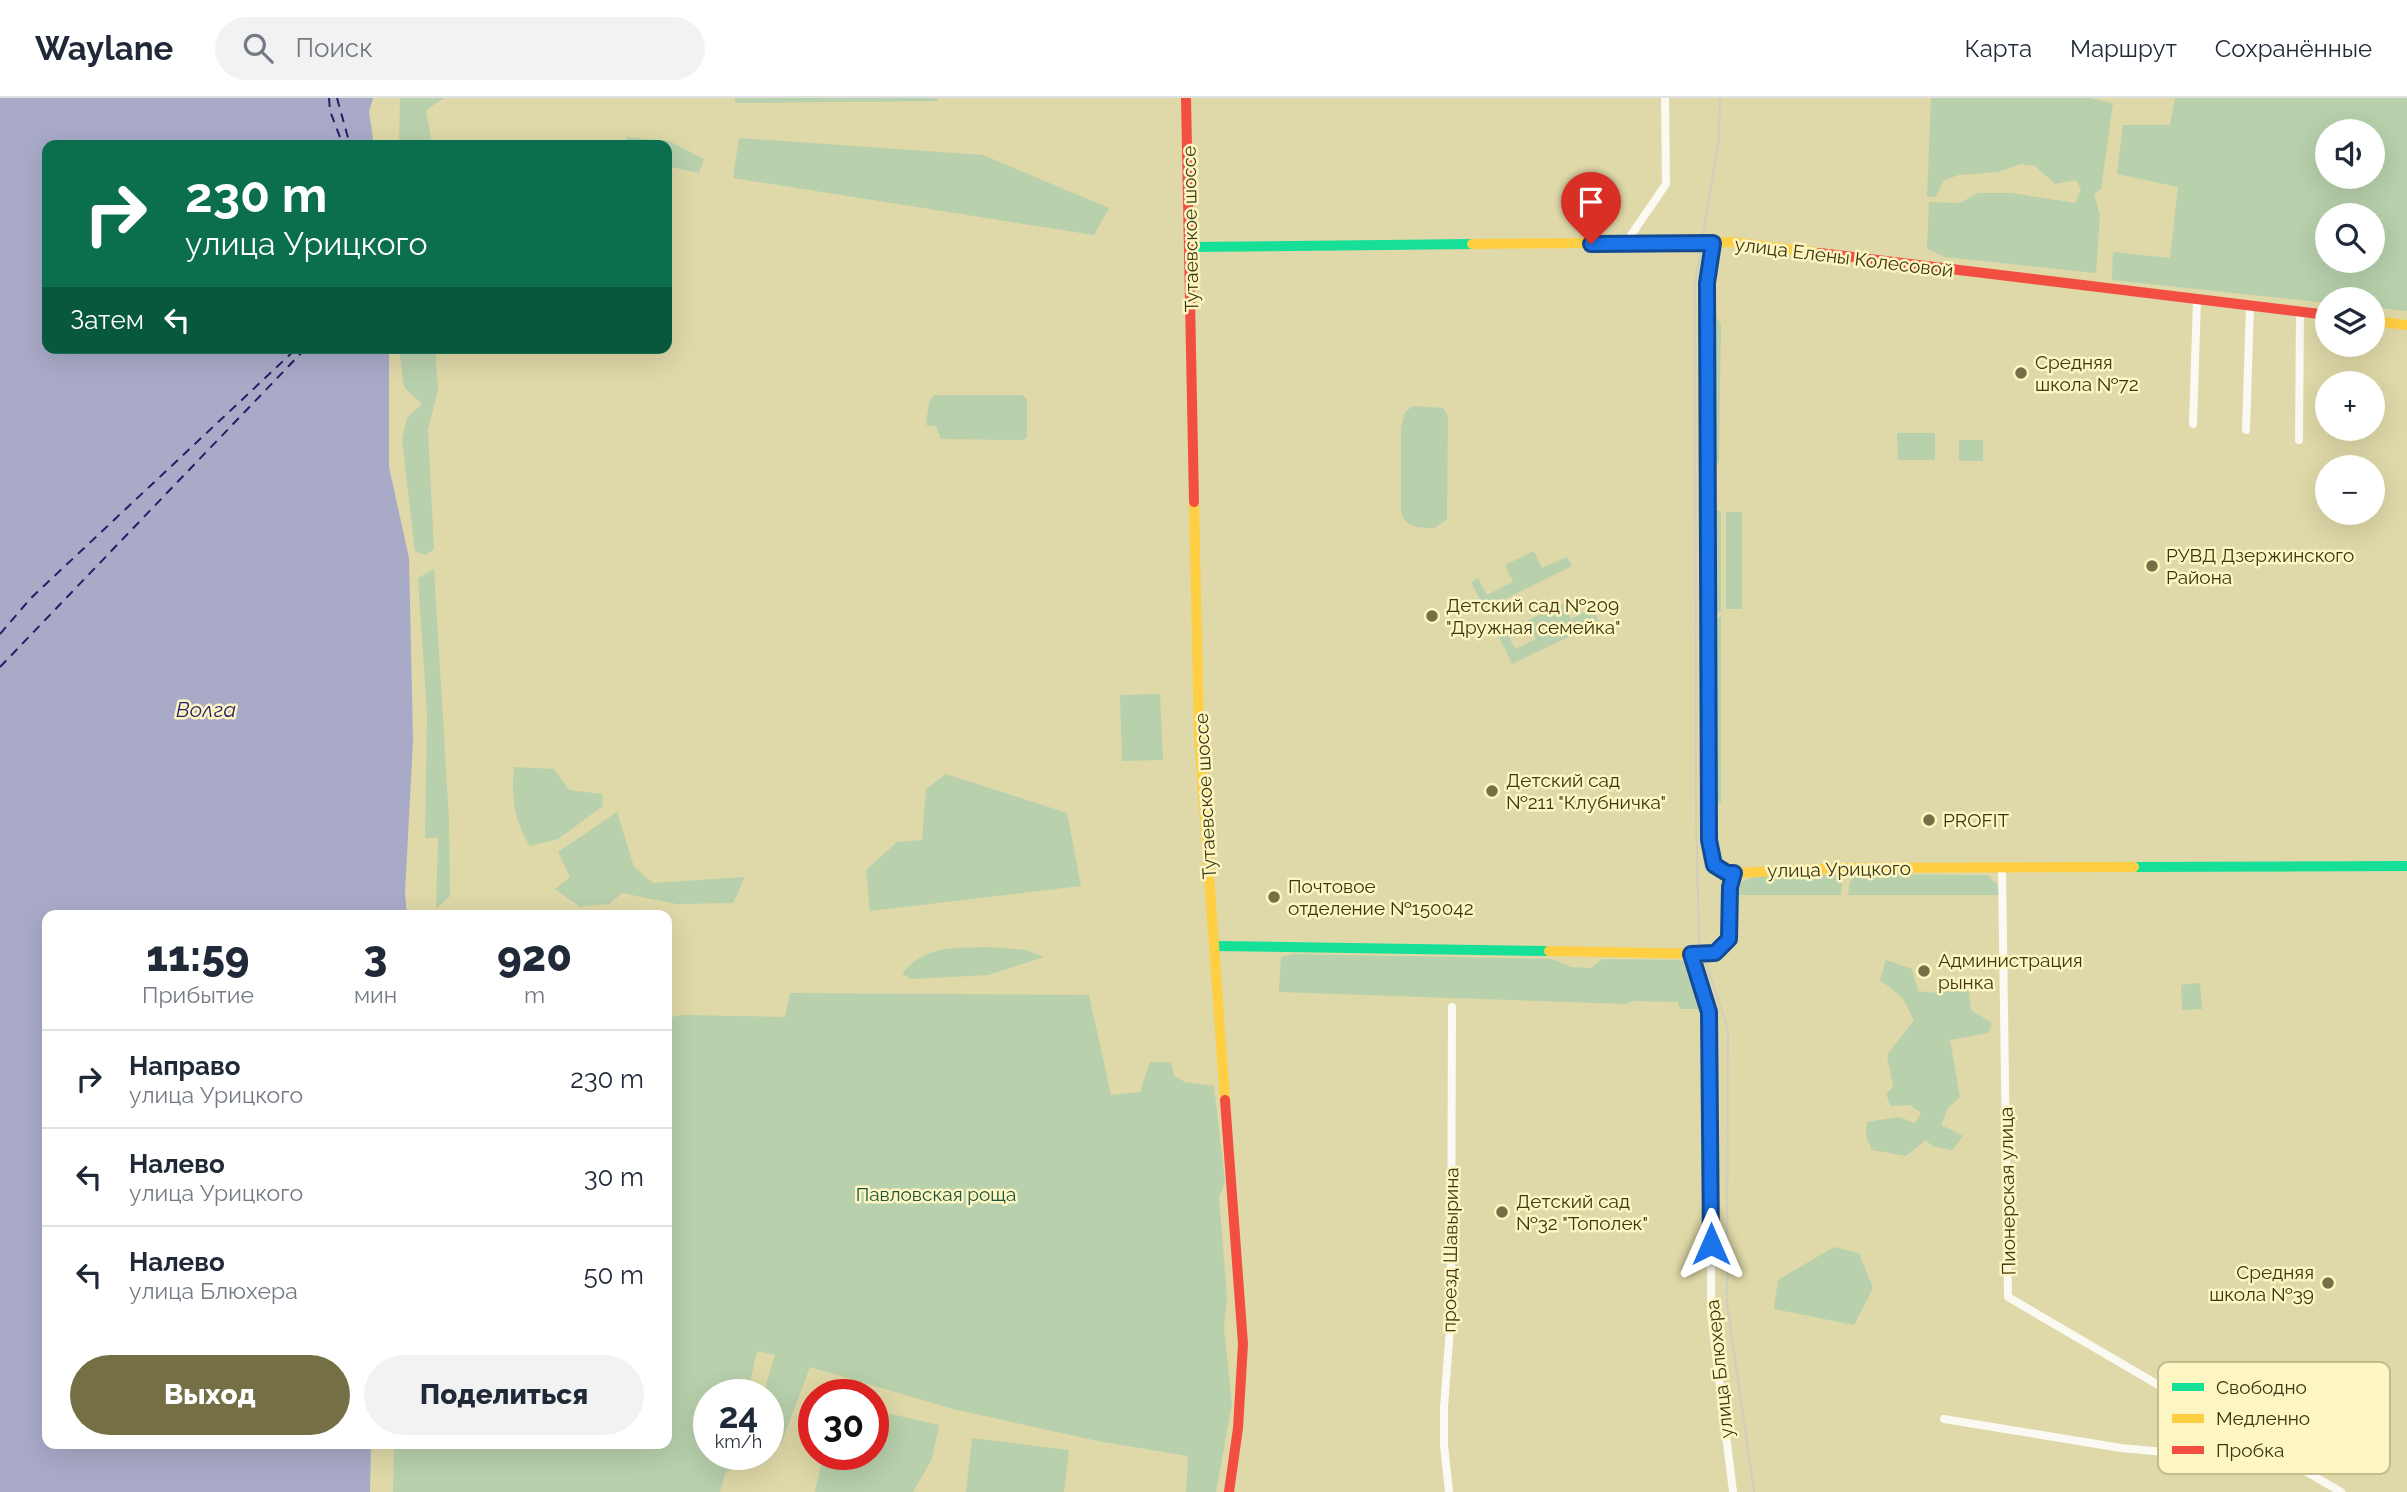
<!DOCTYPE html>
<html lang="ru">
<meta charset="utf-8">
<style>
body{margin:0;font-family:Raleway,sans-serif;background:#f2f2f3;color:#1f2937;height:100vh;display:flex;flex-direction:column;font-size:26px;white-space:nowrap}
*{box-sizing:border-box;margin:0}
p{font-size:23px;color:#747a83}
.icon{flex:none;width:38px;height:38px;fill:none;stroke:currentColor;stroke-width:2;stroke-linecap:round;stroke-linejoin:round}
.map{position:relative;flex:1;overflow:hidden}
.drawer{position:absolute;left:42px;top:812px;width:630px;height:539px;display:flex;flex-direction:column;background:#fff;border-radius:14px;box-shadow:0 7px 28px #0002}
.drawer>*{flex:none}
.banner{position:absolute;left:42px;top:42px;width:630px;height:214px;border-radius:14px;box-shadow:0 7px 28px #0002;background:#0b6e4f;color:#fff;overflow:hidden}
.tools{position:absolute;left:2315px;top:21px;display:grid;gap:14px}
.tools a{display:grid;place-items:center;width:70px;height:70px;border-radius:50%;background:#fff;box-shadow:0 7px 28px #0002;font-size:35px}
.speed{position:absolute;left:693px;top:1281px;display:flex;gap:14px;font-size:35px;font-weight:700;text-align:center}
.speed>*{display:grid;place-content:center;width:91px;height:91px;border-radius:50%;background:#fff;box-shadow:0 7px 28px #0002;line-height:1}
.speed small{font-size:18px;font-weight:400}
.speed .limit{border:10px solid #d22;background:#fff;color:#111}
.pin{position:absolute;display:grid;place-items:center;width:60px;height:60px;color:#fff;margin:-72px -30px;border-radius:50% 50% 50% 0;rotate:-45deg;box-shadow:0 0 7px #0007}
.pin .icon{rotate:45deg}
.me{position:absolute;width:77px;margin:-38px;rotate:0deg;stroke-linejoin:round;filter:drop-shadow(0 0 5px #0008)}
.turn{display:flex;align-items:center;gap:24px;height:147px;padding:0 28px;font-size:32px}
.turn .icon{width:91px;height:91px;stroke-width:2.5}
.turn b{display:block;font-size:49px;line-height:60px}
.then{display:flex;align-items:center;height:66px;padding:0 28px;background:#0003;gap:14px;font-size:26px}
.eta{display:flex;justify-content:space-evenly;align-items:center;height:119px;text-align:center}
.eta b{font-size:42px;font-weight:800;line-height:49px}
.action{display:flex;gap:14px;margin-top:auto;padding:14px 28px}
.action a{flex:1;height:80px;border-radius:42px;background:#756f46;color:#fff;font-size:28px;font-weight:800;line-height:80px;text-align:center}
.action a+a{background:#f2f2f3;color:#1f2937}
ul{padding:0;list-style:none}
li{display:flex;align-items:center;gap:21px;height:98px;padding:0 28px;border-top:2px solid #e0e1e3}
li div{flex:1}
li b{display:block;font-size:26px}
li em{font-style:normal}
header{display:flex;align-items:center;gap:42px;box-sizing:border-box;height:98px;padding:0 35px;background:#fff;border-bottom:2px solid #e0e1e3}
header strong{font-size:33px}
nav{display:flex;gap:38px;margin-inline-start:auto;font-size:24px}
.search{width:490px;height:63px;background:#f2f2f3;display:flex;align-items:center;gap:18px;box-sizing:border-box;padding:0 24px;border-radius:38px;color:#747a83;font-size:26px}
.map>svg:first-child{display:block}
.green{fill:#b8d0ac;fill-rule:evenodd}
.water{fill:#a9aac8}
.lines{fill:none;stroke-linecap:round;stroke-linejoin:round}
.ferry{stroke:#251d66;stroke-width:2;stroke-dasharray:9 7;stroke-linecap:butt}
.street{stroke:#faf9f2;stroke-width:8}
.fast{stroke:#16e098;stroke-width:10}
.slow{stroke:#ffcf43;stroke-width:10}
.jam{stroke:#f24e42;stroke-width:10}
.tram{stroke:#d1cebf;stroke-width:2}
.route-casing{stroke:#114b97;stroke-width:18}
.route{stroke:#1a73e8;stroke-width:12}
.poi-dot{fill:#756f46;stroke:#fdf6c3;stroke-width:2.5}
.labels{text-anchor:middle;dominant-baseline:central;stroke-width:5;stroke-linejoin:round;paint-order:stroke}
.street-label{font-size:19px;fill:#3c3611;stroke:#fdf6c3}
.poi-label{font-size:19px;fill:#3c3611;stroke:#fdf6c3;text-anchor:start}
.park-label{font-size:19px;fill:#1c543b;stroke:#fdf6c3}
.water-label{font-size:21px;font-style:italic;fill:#251d66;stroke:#fdf6c3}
.key{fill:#fdf6c3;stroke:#c3bc8e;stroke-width:2}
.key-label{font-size:19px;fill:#3c3611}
</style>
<header>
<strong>Waylane</strong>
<div class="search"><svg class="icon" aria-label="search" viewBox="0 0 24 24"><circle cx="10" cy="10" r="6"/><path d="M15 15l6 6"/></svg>Поиск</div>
<nav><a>Карта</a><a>Маршрут</a><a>Сохранённые</a></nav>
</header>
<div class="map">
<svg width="2407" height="1394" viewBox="0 0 2407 1394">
<rect width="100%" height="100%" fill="#dfd8a8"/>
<!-- green -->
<g class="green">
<polygon points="400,0 444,0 426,12 431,40 425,47 399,47"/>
<polygon points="735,0 938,0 938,3 735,5"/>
<polygon points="1931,0 2088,0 2113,5 2101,91 2094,96 2100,117 2096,175 1945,159 1927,151 1929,104 1960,105 1978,95 2012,95 2075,105 2081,92 2076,82 2055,86 2035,68 2021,66 1998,74 1959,77 1944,82 1936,99 1927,99"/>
<path d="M2175,0H2407V213L2373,209V201H2328L2327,205L2112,182L2113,154L2170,160L2178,89L2117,76L2123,27H2170ZM2328,33H2373V79H2328ZM2328,117H2373V163H2328Z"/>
<polygon points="626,39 669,43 704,61 699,75 667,68 667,47 627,47"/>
<polygon points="739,40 983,57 1109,110 1094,137 733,80"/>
<polygon points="1710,214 1721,225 1719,365 1711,365"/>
<polygon points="399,250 435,250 438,291 428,332 434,451 426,457 415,453 402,342 407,320 422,306 404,289"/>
<polygon points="934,297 1022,297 1027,301 1027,339 1023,342 941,341 936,328 926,327 929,304"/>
<path d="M1413,308L1443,310L1448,318L1447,421L1435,430C1421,430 1405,431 1401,413V330L1405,314Z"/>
<polygon points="1897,335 1935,335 1935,362 1898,362"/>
<rect x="1959" y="342" width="24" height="21"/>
<rect x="1711" y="413" width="10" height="101"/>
<rect x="1726" y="414" width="16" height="97"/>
<polygon points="1534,453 1542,470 1567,459 1572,468 1485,511 1471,484 1478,480 1487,497 1513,484 1505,467"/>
<polygon points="434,471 449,721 450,798 436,811 438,740 425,740 427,615 418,480"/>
<polygon points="1563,505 1571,521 1593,510 1599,524 1512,566 1498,537 1506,533 1515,551 1536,541 1527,523"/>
<polygon points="1721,518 1721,705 1713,705 1712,525"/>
<polygon points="1160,596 1163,662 1122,663 1120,597"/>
<path d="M514,669L554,671L569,692L602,696L603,708L558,741L530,748C514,722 511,699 514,669Z"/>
<polygon points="946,676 1067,715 1081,788 870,813 866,772 897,744 922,742 926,691"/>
<polygon points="617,714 634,769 653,785 745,779 733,805 677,806 622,795 609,806 580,809 555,791 570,779 558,754"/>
<polygon points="1857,776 1987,777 1998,787 1999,797 1848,797 1850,784"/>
<polygon points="1757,777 1836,777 1842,779 1841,797 1737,797 1742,784"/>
<path d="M990,849L1027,852L1044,859L988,877L911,881L902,876C924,847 956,850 990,849Z"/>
<path d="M1294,856L1552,861L1571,869L1591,870L1602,861L1681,862C1699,871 1700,893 1705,911H1680L1678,904L1634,903L1625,906L1279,894L1281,859Z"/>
<polygon points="1886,862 1912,871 1918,893 1935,895 1968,888 1971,912 1992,925 1988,935 1950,942 1960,999 1948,1010 1941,1027 1963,1038 1952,1052 1932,1048 1926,1042 1906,1058 1872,1052 1866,1038 1867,1024 1899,1019 1915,1025 1921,1015 1910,1007 1891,1008 1886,996 1893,989 1887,957 1914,922 1902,899 1880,882"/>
<polygon points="2200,885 2202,911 2182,912 2181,887"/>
<polygon points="790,895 1089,897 1111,997 1140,994 1150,964 1171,964 1174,978 1185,984 1214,988 1225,1084 1219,1099 1227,1199 1224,1230 1232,1306 1216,1394 1186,1394 1188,1358 1098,1343 953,1311 810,1269 781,1346 768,1342 768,1297 765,1289 775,1257 757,1253 747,1297 709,1297 709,1356 737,1356 738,1363 725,1376 720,1394 393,1394 394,1346 667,1346 667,920 683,917 785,919"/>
<polygon points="1834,1149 1859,1155 1873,1190 1854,1227 1774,1211 1778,1182"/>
<polygon points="873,1312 939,1327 932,1361 913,1394 815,1394 821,1367 851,1356 873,1356"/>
<polygon points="972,1340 1069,1352 1064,1394 966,1394"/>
</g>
<!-- water -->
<polygon class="water" points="0,0 373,0 369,14 374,47 47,47 47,250 389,250 389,369 409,460 413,642 405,795 407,817 47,817 47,1346 371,1346 370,1394 0,1394"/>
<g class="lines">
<!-- ferry -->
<g class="ferry">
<polyline points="329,0 330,13 343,47"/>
<polyline points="337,0 350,47"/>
<polyline points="0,536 31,500 297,250"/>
<polyline points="0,569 306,250"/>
</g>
<!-- street -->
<g class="street">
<polyline points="1625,146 1666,86 1665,0"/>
<polyline points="2193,326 2197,201"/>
<polyline points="2246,332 2250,208"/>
<polyline points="2299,342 2300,214"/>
<polyline points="2002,770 2008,1199 2341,1394"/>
<polyline points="1691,856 1709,914 1712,971 1711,1215 1733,1394"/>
<polyline points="1944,1321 2121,1350 2218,1359 2230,1331"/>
<polyline points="1449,1394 1444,1347 1444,1309 1451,1217 1452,909"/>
</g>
<!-- fast -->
<g class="fast">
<polyline points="1190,149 1472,146"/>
<polyline points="1709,709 1707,185 1713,145"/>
<polyline points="2134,769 2407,768"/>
<polyline points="1215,848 1549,853"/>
</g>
<!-- slow -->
<g class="slow">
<polyline points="1472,146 1731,144 1820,155"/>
<polyline points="2373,223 2407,227"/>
<polyline points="1194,404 1199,636 1225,1002"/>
<polyline points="1709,709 1709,742 1714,767 1734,775 1845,770 2134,769"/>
<path d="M1549,853L1708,856C1742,841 1728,805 1734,775"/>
</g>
<!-- jam -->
<g class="jam">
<polyline points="1186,0 1194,404"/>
<polyline points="1820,155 2328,217"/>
<polyline points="1225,1002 1243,1246 1238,1330 1229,1394"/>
</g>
<!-- tram -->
<polyline class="tram" points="1720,0 1719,41 1695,186 1696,721 1699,842 1728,932 1727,1206 1754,1394"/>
</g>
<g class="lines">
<defs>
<polyline id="route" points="1591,146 1713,145 1707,185 1709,742 1714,767 1727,775 1734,775 1730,789 1729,841 1715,855 1691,856 1709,914 1711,1146"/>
</defs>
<!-- route casing -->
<use href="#route" class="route-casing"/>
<!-- route -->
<use href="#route" class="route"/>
</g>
<!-- markers -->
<g class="poi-dot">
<circle cx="2021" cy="275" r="7"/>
<circle cx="2152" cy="468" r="7"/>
<circle cx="1432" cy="518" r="7"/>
<circle cx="1492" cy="693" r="7"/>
<circle cx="1929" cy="722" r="7"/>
<circle cx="1274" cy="799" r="7"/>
<circle cx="1924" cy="873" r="7"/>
<circle cx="1502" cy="1114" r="7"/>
<circle cx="2328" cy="1185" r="7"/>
</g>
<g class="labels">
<!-- street labels -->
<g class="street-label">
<text transform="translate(1190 131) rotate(-91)">Тутаевское шоссе</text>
<text transform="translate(1844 159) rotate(7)">улица Елены Колесовой</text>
<text transform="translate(1205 698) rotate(-93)">Тутаевское шоссе</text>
<text transform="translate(1839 771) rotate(-1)">улица Урицкого</text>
<text transform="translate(2007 1093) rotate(-91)">Пионерская улица</text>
<text transform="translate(1450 1152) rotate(-89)">проезд Шавырина</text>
<text transform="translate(1719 1271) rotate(-96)">улица Блюхера</text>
</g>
<!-- poi labels -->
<g class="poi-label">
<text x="2035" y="264">Средняя<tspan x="2035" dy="22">школа №72</tspan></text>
<text x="2166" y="457">РУВД Дзержинского<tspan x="2166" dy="22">Района</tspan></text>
<text x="1446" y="507">Детский сад №209<tspan x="1446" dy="22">"Дружная семейка"</tspan></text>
<text x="1506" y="682">Детский сад<tspan x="1506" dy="22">№211 "Клубничка"</tspan></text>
<text x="1943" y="722">PROFIT</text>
<text x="1288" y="788">Почтовое<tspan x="1288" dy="22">отделение №150042</tspan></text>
<text x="1938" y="862">Администрация<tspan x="1938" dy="22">рынка</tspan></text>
<text x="1516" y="1103">Детский сад<tspan x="1516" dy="22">№32 "Тополек"</tspan></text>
<text x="2314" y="1174" text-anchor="end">Средняя<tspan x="2314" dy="22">школа №39</tspan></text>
</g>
<!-- park labels -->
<g class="park-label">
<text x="936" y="1096">Павловская роща</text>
</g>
<!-- water labels -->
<g class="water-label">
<text x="206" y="611">Волга</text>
</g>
</g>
<!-- legend -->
<rect x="2158" y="1264" width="232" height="112" rx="10" class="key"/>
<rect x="2172" y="1285" width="32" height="8" fill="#16e098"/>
<rect x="2172" y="1316" width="32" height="9" fill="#ffcf43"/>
<rect x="2172" y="1348" width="32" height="8" fill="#f24e42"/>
<g class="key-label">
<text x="2216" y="1296">Свободно</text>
<text x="2216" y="1327">Медленно</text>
<text x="2216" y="1359">Пробка</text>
</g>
</svg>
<div class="tools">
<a><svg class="icon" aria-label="sound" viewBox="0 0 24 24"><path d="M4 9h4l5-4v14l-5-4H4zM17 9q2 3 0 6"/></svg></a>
<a><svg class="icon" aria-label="search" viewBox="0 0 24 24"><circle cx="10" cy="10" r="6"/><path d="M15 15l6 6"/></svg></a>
<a><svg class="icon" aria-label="layers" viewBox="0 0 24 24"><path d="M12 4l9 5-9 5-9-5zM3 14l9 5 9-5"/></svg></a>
<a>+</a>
<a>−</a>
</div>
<div class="speed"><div>24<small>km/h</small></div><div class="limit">30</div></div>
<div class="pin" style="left:1591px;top:146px;background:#d93025"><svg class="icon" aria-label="arrive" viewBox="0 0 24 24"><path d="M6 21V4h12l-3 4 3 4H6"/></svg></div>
<svg class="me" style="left:1711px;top:1146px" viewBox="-20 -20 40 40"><path d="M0-17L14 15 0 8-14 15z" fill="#1a73e8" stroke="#fff" stroke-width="4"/></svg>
<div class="banner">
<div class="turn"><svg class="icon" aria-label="right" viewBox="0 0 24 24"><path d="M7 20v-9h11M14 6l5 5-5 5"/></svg><div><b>230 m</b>улица Урицкого</div></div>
<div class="then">Затем<svg class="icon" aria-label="left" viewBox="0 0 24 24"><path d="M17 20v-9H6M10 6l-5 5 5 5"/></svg></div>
</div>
<section class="drawer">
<div class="eta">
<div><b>11:59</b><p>Прибытие</p></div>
<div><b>3</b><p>мин</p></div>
<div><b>920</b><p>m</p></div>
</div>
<ul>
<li><svg class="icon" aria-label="right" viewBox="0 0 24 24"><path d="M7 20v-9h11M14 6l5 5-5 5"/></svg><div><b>Направо</b><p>улица Урицкого</p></div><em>230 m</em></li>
<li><svg class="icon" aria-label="left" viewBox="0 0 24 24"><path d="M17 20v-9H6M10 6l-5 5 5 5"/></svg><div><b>Налево</b><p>улица Урицкого</p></div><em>30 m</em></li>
<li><svg class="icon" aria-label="left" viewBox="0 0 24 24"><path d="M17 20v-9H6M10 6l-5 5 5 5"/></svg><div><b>Налево</b><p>улица Блюхера</p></div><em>50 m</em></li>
</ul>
<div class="action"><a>Выход</a><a>Поделиться</a></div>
</section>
</div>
